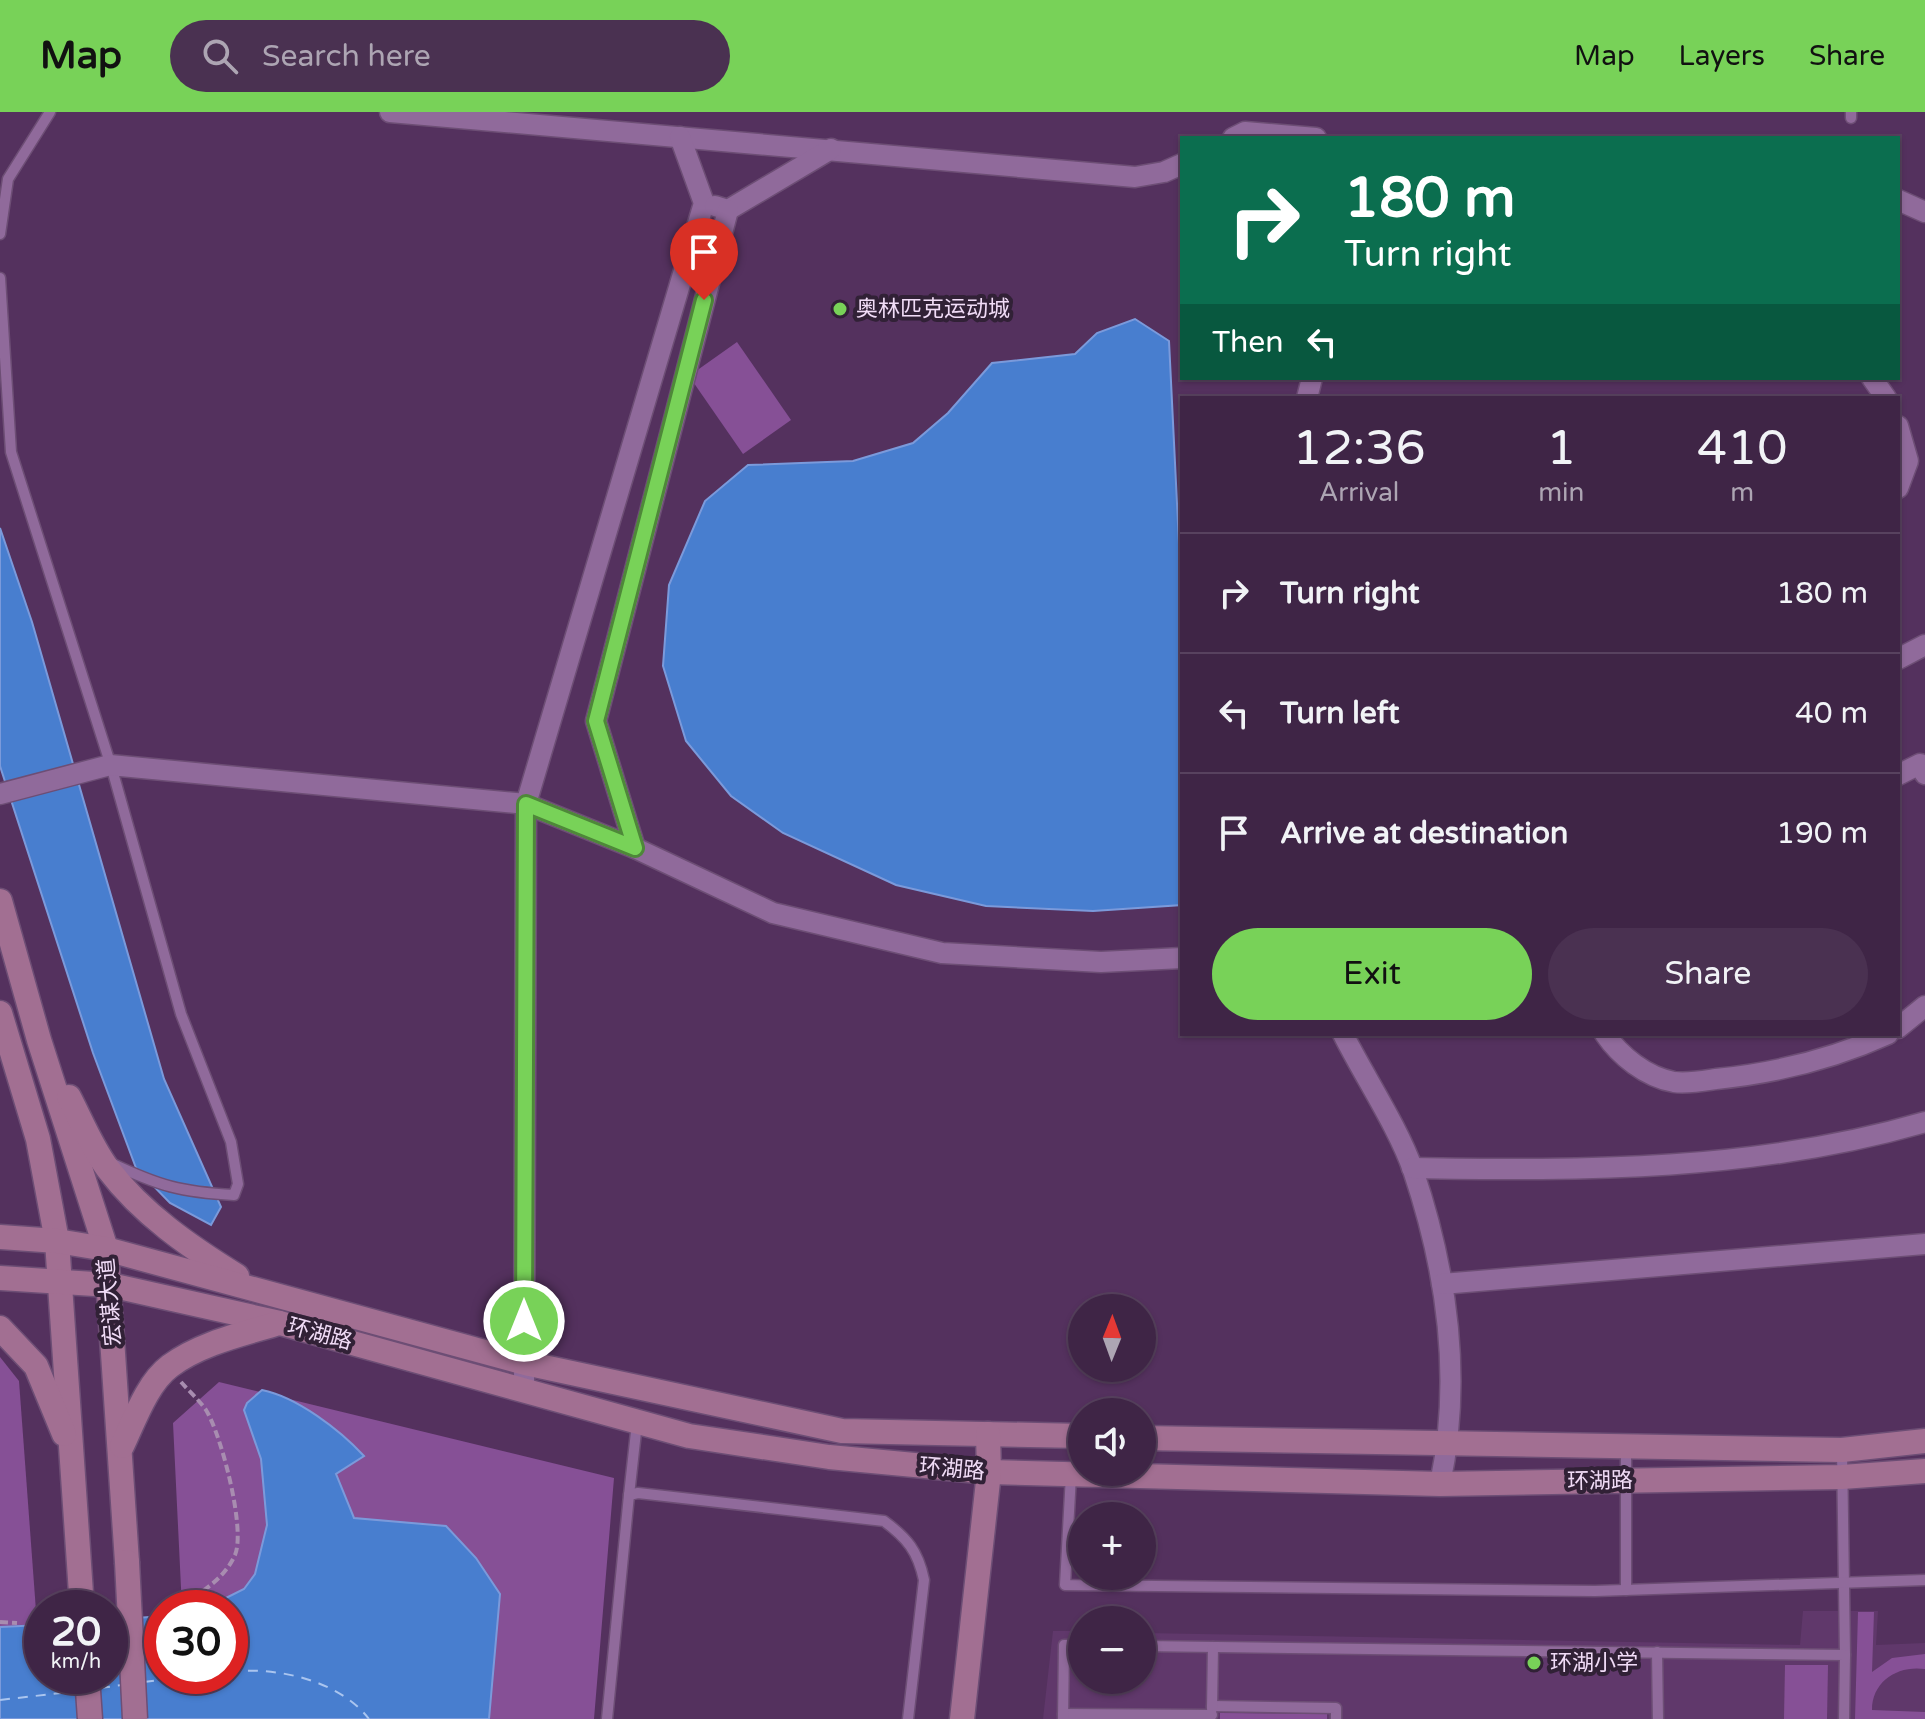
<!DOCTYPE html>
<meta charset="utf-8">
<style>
body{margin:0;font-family:"Varela Round","Noto Sans SC",sans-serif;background:#4a3151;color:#f1f3f6;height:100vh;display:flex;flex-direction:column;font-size:30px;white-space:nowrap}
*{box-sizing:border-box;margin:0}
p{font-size:26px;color:#ada5b3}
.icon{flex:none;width:44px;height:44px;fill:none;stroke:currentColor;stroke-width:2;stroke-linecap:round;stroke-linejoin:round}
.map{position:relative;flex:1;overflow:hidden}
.panel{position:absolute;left:1180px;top:284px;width:720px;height:640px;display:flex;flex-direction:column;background:#3f2546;border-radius:0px;box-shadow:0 2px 6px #0004,0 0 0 2px #58425f}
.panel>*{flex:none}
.hud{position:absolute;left:1180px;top:24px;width:720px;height:244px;border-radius:0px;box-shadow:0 2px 6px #0004,0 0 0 2px #58425f;background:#0b6e4f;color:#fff;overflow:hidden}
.needle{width:52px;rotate:1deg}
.fabs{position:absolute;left:1068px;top:1182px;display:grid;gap:16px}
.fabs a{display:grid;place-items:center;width:88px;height:88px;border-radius:50%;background:#3f2546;box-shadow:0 2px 6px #0004,0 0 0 2px #58425f;font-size:40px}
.speed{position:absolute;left:24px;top:1478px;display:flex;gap:16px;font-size:40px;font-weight:700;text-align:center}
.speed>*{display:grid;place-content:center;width:104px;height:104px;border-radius:50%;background:#3f2546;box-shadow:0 2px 6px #0004,0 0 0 2px #58425f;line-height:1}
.speed small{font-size:20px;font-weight:400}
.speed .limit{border:12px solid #d22;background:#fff;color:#111}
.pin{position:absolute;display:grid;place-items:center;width:68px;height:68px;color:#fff;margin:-82px -34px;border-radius:50% 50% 50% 0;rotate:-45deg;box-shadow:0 0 8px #0007}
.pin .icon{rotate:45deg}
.me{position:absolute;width:88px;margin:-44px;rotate:0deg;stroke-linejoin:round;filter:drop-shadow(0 0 6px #0008)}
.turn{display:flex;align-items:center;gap:28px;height:168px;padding:0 32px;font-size:36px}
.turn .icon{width:104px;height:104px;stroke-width:2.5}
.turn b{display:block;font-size:56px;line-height:68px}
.then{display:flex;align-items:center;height:76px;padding:0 32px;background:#0003;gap:16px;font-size:30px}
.eta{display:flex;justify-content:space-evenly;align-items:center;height:136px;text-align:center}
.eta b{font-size:48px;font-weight:600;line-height:56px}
.action{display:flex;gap:16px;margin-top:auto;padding:16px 32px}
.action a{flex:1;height:92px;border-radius:48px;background:#78d258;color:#111;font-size:32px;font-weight:600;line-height:92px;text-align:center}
.action a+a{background:#4a3151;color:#f1f3f6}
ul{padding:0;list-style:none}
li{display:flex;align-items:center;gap:24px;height:120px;padding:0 32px;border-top:2px solid #58425f}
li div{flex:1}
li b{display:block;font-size:30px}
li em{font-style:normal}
header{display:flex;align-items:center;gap:48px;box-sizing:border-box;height:112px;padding:0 40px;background:#78d258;color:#111}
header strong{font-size:38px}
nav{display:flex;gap:44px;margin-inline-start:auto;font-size:28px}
.search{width:560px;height:72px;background:#4a3151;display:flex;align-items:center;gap:20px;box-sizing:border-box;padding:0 28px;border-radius:44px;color:#ada5b3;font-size:30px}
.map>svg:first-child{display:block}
.built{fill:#60386b}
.green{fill:#865096}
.water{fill:#487ecf;stroke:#7b9adb;stroke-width:2}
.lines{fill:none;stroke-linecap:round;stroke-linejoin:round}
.ferry{stroke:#aac5ef;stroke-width:2;stroke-dasharray:10 8;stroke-linecap:butt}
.lane-casing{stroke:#6d4e75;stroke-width:13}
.street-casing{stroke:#6d4e75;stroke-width:23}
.secondary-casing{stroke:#6d4e75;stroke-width:27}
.path{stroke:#a88db0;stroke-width:4;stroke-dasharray:8 4;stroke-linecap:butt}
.lane{stroke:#906a9b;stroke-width:10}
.street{stroke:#906a9b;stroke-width:20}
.secondary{stroke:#a26f92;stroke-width:24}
.secondary-bridge-casing{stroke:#6d4e75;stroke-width:27;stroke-linecap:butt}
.secondary-bridge{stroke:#a26f92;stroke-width:24}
.route-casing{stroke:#4e8839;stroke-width:20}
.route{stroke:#78d258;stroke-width:14}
.poi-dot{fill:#78d258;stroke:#312136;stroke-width:3}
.labels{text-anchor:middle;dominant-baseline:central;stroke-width:8;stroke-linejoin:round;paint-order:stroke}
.poi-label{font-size:22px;fill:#f1dcf7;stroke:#312136;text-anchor:start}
.street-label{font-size:22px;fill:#f1dcf7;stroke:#312136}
</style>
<header>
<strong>Map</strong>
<div class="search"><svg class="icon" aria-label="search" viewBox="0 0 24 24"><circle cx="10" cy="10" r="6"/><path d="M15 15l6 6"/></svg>Search here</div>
<nav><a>Map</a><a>Layers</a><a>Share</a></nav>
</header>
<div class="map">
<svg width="1925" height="1607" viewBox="0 0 1925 1607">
<rect width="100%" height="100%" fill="#54315e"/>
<!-- built -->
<polygon class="built" points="1803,1499 1878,1499 1876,1533 1925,1531 1925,1607 1043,1607 1053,1519 1082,1519 1082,1568 1142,1568 1142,1521 1800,1533"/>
<!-- green -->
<g class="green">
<polygon points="737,230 791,308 743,342 689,264"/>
<polygon points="0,1245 19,1269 44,1607 0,1607"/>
<polygon points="219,1270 614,1366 594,1607 187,1607 230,1564 230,1496 182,1496 173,1311"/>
<path d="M1858,1500H1874L1872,1560L1892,1546L1925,1542V1557C1898,1553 1872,1569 1872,1598L1925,1600V1607H1855Z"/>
<polygon points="1785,1553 1828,1553 1827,1607 1784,1607"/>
<polygon points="1220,1601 1327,1602 1327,1607 1220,1607"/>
</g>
<!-- water -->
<g class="water">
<polygon points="1135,207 1169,229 1182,493 1182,793 1093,799 986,794 896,773 783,721 731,684 686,629 663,554 669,473 705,389 748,353 853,349 913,331 948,301 992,251 1075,242 1097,221"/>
<polygon points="0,416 32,510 164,967 221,1095 211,1113 170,1091 136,1056 93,941 0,654"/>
<path d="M262,1278C297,1285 340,1318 364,1344L336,1362L354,1406L446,1414L476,1446L500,1482L489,1607H0V1515L42,1513V1564H110V1508L162,1504V1564H230V1496H206L244,1477L255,1462L267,1413L261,1347L244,1298L247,1291Z"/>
</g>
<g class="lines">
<!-- ferry -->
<g class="ferry">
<path d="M230,1560C277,1554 340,1569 369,1607"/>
<polyline points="144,1570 195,1564"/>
<polyline points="100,1576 122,1573"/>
<polyline points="0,1588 78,1579"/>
</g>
<defs>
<g id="lane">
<polyline points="1851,6 1851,0"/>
<polyline points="0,122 8,67 50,0"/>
<path d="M0,166L11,340L112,657L181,902L231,1030L238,1072L234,1083C181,1080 159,1074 111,1051"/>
<polyline points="1842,1338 1845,1543"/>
<polyline points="1071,1363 1065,1473 1595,1479 1925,1468"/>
<polyline points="629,1383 637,1311"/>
<polyline points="1626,1478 1626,1336"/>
<polyline points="1142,1534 1845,1543 1844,1607"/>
<polyline points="1657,1540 1658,1607"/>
<polyline points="1212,1594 1336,1596 1336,1607"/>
<polyline points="1212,1597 1213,1535"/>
<polyline points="1063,1602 1212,1603"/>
<path d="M607,1607L629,1383L638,1381L884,1409C907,1426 918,1439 924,1468L908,1607"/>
<polyline points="1063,1607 1064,1533 1082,1533"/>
</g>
<g id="street">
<polyline points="390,0 1135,65 1164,60 1182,52"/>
<polyline points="680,25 704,91 526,692 635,736 773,801 942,841 1101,850 1182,846"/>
<polyline points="1233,26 1245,20 1316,26"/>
<polyline points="1898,88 1925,100"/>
<polyline points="715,94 728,98 831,37"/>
<polyline points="1872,266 1886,286"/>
<polyline points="1307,286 1312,266"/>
<polyline points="1898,314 1908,349 1898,376"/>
<polyline points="1898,547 1925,533"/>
<polyline points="1898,663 1920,652 1925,662"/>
<polyline points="0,682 110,653 526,692 524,1278"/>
<polyline points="635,736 596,609 728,98"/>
<polyline points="1898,916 1925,894"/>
<path d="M1343,922C1364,964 1398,1015 1413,1058C1447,1159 1462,1268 1440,1372"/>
<path d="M1605,922C1620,944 1646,965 1674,970C1687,972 1703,969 1716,967C1776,961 1833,947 1888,922"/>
<path d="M1412,1056C1585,1059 1757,1059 1925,1010"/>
<polyline points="1442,1172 1925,1132"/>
</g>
<g id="secondary">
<polyline points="0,789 39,928 106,1137 127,1450"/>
<polyline points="0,901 38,1027 57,1129 82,1496"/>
<path d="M69,985C81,1008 92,1036 108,1057C142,1102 190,1135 237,1164"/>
<polyline points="0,1125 57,1129 106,1137 525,1251 842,1319 1082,1324"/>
<polyline points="0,1166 110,1173 280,1211 689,1324 829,1345 989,1360 1440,1372 1842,1365 1925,1359"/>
<polyline points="0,1216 36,1254 64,1322"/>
<polyline points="1142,1326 1842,1338 1925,1329"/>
<path d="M122,1334C134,1309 147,1271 170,1254C201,1231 243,1222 279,1211"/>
<polyline points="87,1564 90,1607"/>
<polyline points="962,1607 989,1360 988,1322"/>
</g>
</defs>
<!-- lane casing -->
<use href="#lane" class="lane-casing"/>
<!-- street casing -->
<use href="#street" class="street-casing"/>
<!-- secondary casing -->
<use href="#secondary" class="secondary-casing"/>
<!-- path -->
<g class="path">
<path d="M181,1270C189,1279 199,1288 206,1298C221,1322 246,1417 235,1443C224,1467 203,1479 182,1493"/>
<polyline points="0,1510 17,1511"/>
</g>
<!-- lane -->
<use href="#lane" class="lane"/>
<!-- street -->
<use href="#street" class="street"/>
<!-- secondary -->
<use href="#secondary" class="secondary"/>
<defs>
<polyline id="secondary-bridge" points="127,1450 135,1607"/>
</defs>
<!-- secondary-bridge casing -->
<use href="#secondary-bridge" class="secondary-bridge-casing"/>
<!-- secondary-bridge -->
<use href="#secondary-bridge" class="secondary-bridge"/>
</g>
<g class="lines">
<defs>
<polyline id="route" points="524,1209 526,692 635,736 596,609 704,188"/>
</defs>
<!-- route casing -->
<use href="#route" class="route-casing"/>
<!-- route -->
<use href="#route" class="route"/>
</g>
<!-- markers -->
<g class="poi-dot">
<circle cx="840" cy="197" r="8"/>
<circle cx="1534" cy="1551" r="8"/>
</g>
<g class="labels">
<!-- poi labels -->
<g class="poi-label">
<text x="856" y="197">奥林匹克运动城</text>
<text x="1550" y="1551">环湖小学</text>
</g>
<!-- street labels -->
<g class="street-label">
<text transform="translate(110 1190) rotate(-95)">宏谋大道</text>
<text transform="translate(320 1222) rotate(15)">环湖路</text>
<text transform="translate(952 1357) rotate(5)">环湖路</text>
<text transform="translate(1600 1369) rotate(-1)">环湖路</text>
</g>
</g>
</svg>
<div class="fabs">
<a><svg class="needle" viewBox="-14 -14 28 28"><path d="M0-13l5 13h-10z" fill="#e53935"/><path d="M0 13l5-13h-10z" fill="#ada5b3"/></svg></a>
<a><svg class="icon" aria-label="sound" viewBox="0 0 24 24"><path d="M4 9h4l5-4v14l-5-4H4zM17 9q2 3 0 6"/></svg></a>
<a>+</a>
<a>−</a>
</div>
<div class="speed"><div>20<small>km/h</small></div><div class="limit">30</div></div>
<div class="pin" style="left:704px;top:188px;background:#d93025"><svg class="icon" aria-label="arrive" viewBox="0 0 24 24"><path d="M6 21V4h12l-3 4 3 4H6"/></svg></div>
<svg class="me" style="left:524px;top:1209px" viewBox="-20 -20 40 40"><circle r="17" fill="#78d258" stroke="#fff" stroke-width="3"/><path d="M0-11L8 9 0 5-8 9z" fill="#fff"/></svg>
<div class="hud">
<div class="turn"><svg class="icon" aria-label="right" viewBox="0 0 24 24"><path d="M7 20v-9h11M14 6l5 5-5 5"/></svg><div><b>180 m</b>Turn right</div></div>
<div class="then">Then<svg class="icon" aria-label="left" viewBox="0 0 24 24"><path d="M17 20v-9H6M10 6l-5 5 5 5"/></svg></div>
</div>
<section class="panel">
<div class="eta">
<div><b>12:36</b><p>Arrival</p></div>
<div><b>1</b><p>min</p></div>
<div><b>410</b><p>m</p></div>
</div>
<ul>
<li><svg class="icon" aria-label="right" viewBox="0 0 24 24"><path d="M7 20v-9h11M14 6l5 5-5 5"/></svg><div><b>Turn right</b></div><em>180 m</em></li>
<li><svg class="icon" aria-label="left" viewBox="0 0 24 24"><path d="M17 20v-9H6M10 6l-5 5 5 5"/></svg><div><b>Turn left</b></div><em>40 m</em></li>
<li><svg class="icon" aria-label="arrive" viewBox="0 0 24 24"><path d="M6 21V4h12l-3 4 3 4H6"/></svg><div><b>Arrive at destination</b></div><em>190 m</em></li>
</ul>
<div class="action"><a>Exit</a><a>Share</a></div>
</section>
</div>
